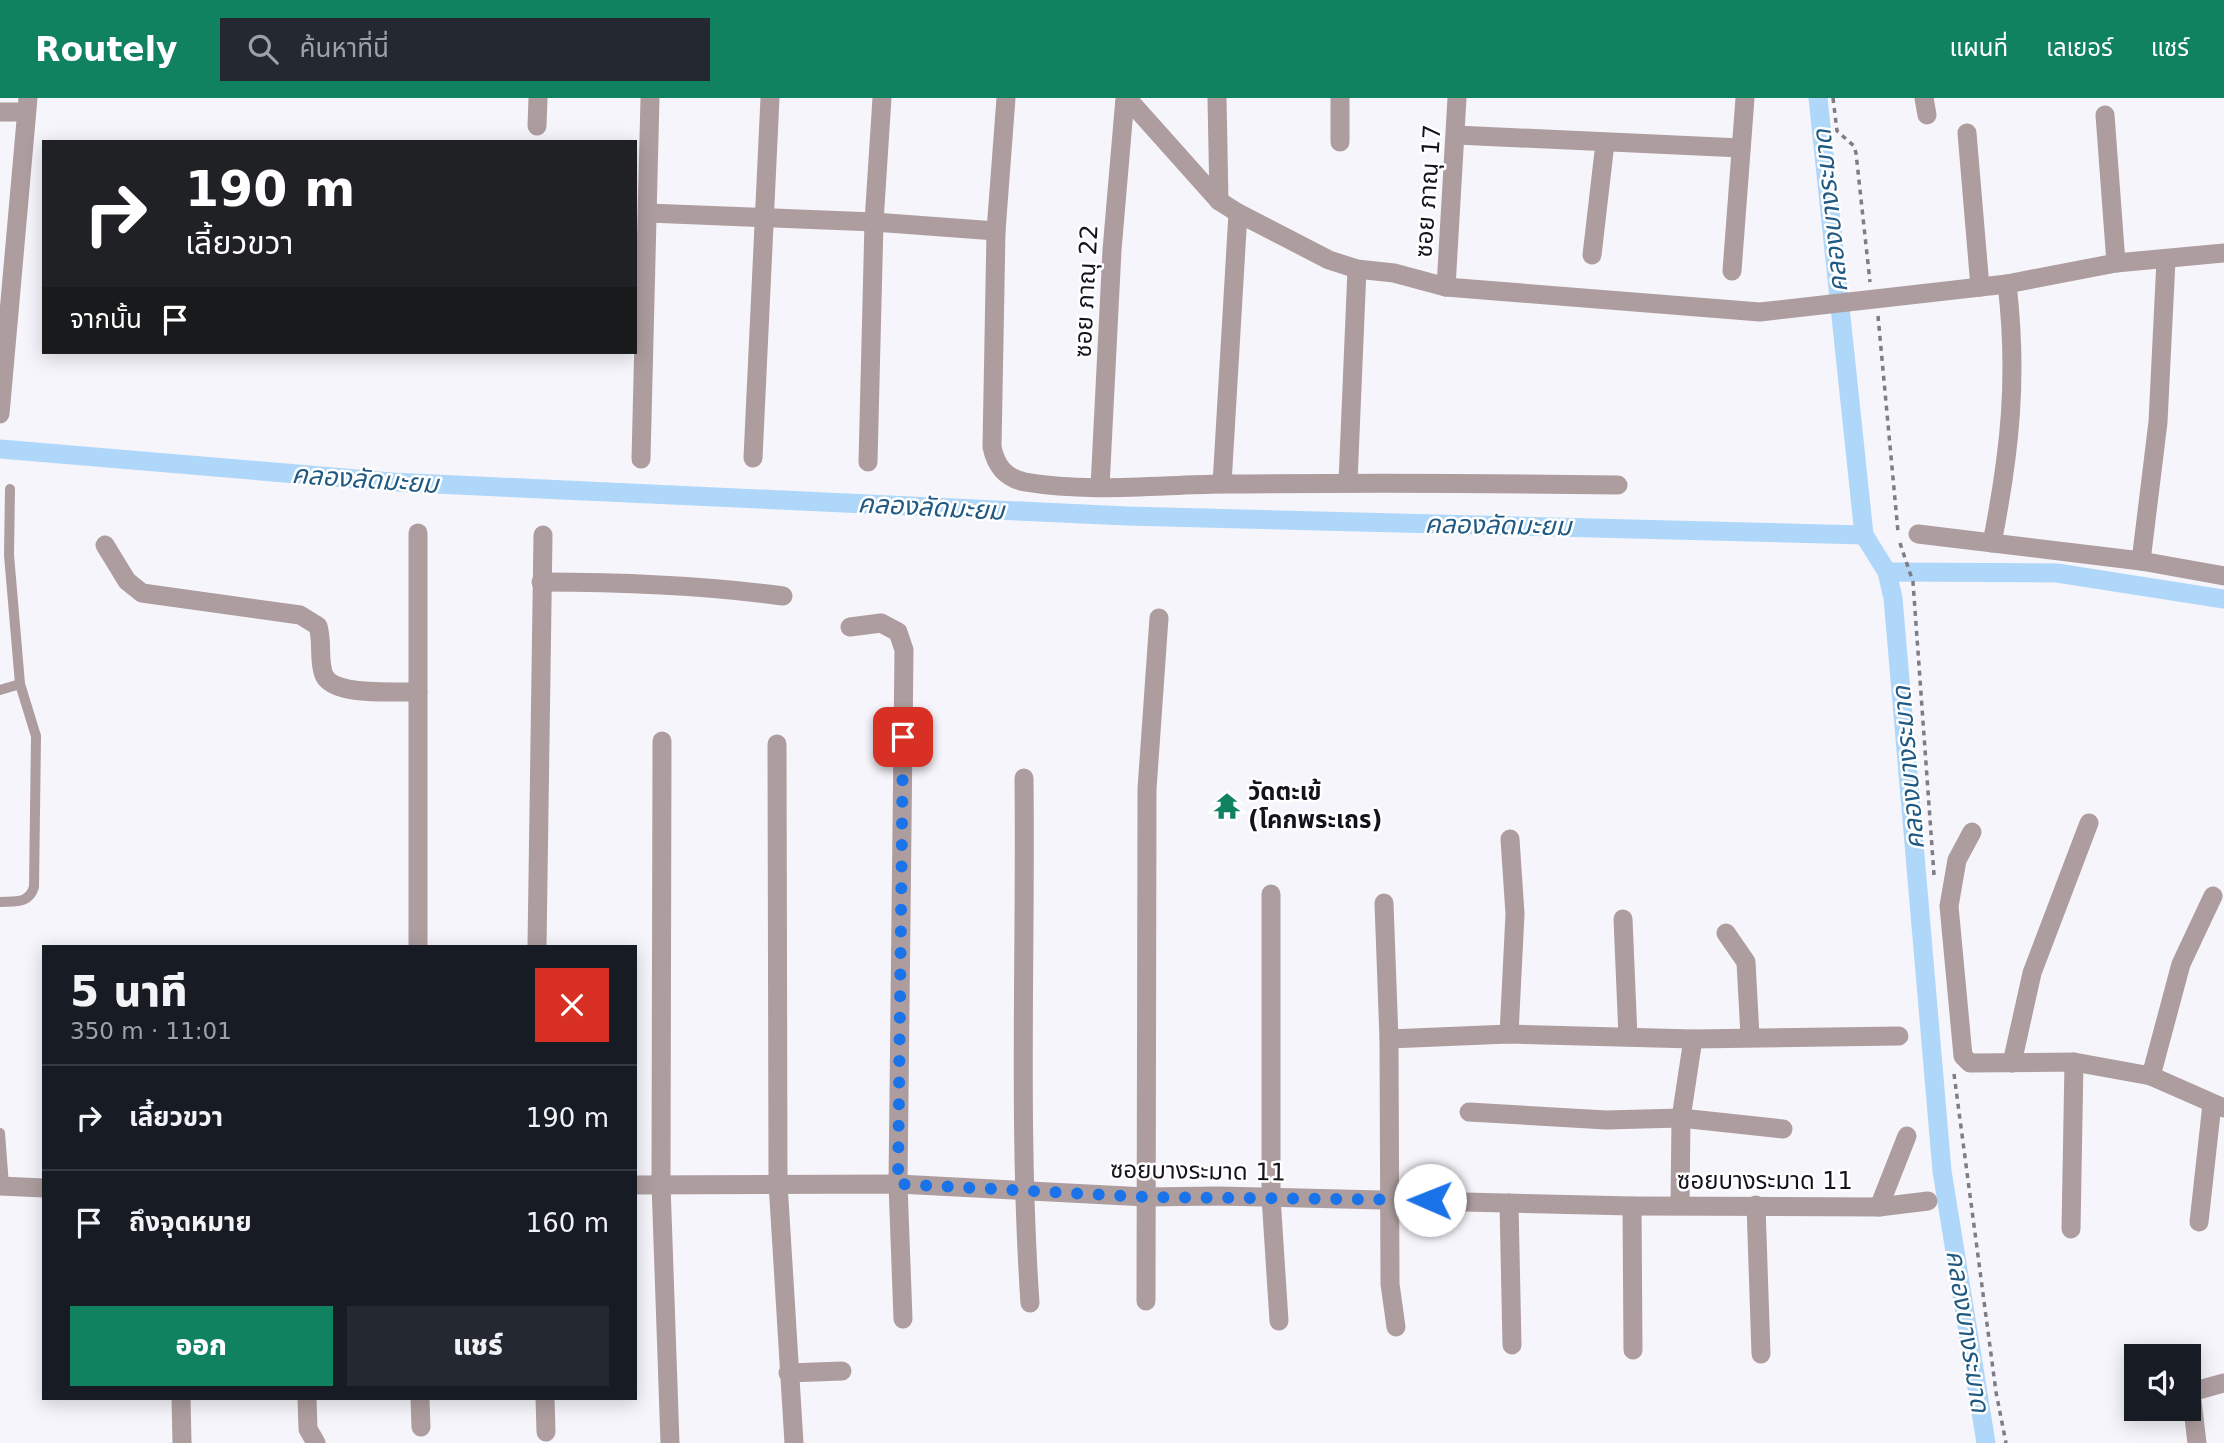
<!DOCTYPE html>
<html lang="th">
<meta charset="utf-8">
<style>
body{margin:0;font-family:"DejaVu Sans","Noto Sans Thai",sans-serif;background:#242831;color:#f1f3f6;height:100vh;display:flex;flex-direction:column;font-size:26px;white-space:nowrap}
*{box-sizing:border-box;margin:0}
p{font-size:23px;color:#9ea1a6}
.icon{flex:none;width:38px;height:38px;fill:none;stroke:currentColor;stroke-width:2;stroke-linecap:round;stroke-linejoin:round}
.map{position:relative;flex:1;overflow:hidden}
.sheet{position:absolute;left:42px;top:847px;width:595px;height:455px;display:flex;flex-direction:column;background:#171b24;border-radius:0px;box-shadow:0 4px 18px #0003}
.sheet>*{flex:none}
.banner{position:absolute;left:42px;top:42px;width:595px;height:214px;border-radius:0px;box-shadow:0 4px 18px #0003;background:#202124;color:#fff;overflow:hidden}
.controls{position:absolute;left:2124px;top:1246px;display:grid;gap:14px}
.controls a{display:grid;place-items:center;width:77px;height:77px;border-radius:0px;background:#171b24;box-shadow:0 4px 18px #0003;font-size:35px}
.pin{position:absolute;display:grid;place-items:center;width:60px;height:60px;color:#fff;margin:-30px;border-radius:14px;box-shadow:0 4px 10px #0006}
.me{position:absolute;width:77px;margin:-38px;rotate:271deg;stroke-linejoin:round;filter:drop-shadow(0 0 5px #0008)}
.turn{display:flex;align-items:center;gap:24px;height:147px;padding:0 28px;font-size:32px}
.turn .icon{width:91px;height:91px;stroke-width:2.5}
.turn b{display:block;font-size:49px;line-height:60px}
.then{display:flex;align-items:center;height:66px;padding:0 28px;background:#0003;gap:14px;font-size:26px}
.round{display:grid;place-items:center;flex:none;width:74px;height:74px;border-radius:0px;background:#242831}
.summary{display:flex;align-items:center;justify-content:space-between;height:119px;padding:0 28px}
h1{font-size:42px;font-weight:800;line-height:52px}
.button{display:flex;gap:14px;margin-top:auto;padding:14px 28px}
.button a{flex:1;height:80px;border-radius:0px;background:#108260;color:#fff;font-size:28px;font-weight:800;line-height:80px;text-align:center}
.button a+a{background:#242831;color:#f1f3f6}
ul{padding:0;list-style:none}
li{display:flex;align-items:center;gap:21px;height:105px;padding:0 28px;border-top:2px solid #363941}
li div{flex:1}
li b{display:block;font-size:26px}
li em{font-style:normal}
header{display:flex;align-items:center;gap:42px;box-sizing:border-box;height:98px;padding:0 35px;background:#108260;color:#fff}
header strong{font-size:33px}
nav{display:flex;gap:38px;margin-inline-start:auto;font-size:24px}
.search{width:490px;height:63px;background:#242831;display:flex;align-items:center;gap:18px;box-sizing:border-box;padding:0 24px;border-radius:0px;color:#9ea1a6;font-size:26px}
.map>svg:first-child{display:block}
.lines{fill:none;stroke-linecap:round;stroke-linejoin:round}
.canal{stroke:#aed7f9;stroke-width:19}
.path{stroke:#7e7c84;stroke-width:3.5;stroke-dasharray:5 5;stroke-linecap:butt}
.service{stroke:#ad9d9e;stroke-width:10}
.minor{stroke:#ad9d9e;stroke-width:19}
.route{stroke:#1a73e8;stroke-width:12;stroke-dasharray:0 21.6}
.labels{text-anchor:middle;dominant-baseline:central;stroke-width:5;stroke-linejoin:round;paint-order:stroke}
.street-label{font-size:24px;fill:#15121c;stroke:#fff}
.poi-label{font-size:24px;font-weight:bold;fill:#15121c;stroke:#fff;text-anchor:start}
.water-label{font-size:26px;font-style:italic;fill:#205982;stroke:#fff}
</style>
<header>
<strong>Routely</strong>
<div class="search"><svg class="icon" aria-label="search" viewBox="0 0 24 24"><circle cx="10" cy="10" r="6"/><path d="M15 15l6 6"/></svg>ค้นหาที่นี่</div>
<nav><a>แผนที่</a><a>เลเยอร์</a><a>แชร์</a></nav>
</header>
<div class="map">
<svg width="2224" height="1345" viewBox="0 0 2224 1345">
<rect width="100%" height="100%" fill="#f6f5fb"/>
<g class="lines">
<!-- canal -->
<g class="canal">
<polyline points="1818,0 1864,437 1887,474 1893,500 1942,1073 1986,1345"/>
<polyline points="0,351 392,384 1127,418 1864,437"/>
<polyline points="1887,474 2057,475 2224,501"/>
</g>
<!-- path -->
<g class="path">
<polyline points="1833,0 1837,33 1854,48 1856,55 1870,184"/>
<polyline points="1878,218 1898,434"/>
<polyline points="1900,445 1913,484 1934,777"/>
<polyline points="1954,976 1996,1294 2006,1345"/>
</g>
<!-- service -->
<g class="service">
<polyline points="0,592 20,586 9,457 10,391"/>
<path d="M0,804C15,803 29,806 34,789L36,638L20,586"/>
<polyline points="0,1035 4,1088"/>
</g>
<!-- minor -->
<g class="minor">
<path d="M1006,0L996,133L992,349C996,368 1005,380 1025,384C1089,395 1157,387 1221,386C1353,385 1485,385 1618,387"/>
<polyline points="1127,0 1219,103 1238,115 1329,162 1357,171 1394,175 1446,189 1760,214 2007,186 2116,165 2224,155"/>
<polyline points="1217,0 1219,103"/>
<polyline points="1924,0 1927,17"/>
<polyline points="0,14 26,14"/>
<polyline points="2105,17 2116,165"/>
<polyline points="537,28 538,0"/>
<polyline points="1967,35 1980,189"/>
<polyline points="1456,37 1741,50"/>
<polyline points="1340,44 1340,0"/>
<polyline points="648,115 874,124 996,133"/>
<polyline points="1592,157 1605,45"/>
<polyline points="1732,173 1745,0"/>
<polyline points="1446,189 1457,0"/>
<polyline points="0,316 28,0"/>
<polyline points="753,360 770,0"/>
<polyline points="641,361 650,0"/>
<polyline points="868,364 874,124 882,0"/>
<polyline points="1348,384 1357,171"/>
<polyline points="1222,386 1238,115"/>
<polyline points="1100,389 1112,152 1125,0"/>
<polyline points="1918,436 2141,463 2224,478"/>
<path d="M1992,445C2010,354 2018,279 2007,186"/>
<path d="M105,447L127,483L142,495L300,517L318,528C323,544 318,563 324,577C333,599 396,593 418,594"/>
<polyline points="2141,463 2158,324 2166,162"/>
<path d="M541,484C623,484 702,487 783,498"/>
<polyline points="850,529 881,525 898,534 904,552 898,1086 903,1221"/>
<polyline points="662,643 661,1086 670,1345"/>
<polyline points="777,646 778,1085 794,1345"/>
<path d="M1024,680C1026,855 1018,1030 1030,1205"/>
<polyline points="1972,734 1957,762 1949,808 1963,958 1970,965 2074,964 2151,978 2224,1010"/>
<polyline points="1271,796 1271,1099 1279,1223"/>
<polyline points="1384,805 1389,941"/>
<polyline points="1623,821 1628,939"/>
<polyline points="1726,835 1746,864 1750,938"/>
<polyline points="418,849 418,435"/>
<polyline points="537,849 543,437"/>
<polyline points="1509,936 1515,816 1510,741"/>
<polyline points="2012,965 2032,875 2089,725"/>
<polyline points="2151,978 2181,866 2213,798"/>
<polyline points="1469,1014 1606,1022 1681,1020 1783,1031"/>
<polyline points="635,1087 898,1086 1146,1099 1218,1098 1632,1108 1879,1109 1928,1103"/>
<polyline points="0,1088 44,1090"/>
<polyline points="1509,1105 1512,1247"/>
<polyline points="1680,1107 1681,1020 1693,941"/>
<polyline points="1756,1107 1761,1256"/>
<polyline points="1632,1108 1633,1252"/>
<polyline points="1879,1109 1907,1038"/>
<polyline points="2199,1124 2212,1006"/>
<polyline points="2071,1131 2074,964"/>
<polyline points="1146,1203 1147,691 1159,520"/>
<polyline points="1396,1229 1390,1186 1389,941 1509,936 1693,941 1899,938"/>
<polyline points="788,1275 842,1273"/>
<polyline points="181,1300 182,1345"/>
<polyline points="307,1300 308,1331 316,1345"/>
<polyline points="420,1300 421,1329"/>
<polyline points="545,1300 546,1334"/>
<polyline points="2197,1345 2191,1294 2224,1285"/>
</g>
</g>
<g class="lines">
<!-- route -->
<polyline class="route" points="903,639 898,1086 1146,1099 1430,1102"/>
</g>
<!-- icons -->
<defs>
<symbol id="temple-bare" viewBox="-9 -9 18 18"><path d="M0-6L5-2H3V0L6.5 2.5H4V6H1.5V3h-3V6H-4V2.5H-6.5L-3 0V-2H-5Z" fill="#108260" stroke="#fff" stroke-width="2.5" paint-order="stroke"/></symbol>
</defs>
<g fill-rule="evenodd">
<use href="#temple-bare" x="1208" y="689" width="38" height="38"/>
</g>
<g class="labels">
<!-- street labels -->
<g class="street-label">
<text transform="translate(1428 93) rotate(-86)">ซอย ภาณุ 17</text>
<text transform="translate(1086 193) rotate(-87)">ซอย ภาณุ 22</text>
<text transform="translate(1198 1073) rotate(1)">ซอยบางระมาด 11</text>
<text x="1765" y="1083">ซอยบางระมาด 11</text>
</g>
<!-- poi labels -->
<g class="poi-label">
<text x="1248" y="694">วัดตะเข้<tspan x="1248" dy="28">(โคกพระเถร)</tspan></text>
</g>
<!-- water labels -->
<g class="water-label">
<text transform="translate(1830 113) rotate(-96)">คลองบางระมาด</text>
<text transform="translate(365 381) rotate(4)">คลองลัดมะยม</text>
<text transform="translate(931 409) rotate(3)">คลองลัดมะยม</text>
<text transform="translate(1498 427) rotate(1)">คลองลัดมะยม</text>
<text transform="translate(1908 670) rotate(-95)">คลองบางระมาด</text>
<text transform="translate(1968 1233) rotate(81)">คลองบางระมาด</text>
</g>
</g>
</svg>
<div class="controls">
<a><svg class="icon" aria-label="sound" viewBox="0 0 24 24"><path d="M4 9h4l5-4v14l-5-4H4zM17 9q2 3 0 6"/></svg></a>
</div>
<div class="pin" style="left:903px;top:639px;background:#d93025"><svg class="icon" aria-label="arrive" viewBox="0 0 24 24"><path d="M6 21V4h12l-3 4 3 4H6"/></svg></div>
<svg class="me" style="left:1430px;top:1102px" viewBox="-20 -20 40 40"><circle r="19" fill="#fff"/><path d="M0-13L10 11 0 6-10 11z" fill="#1a73e8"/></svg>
<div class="banner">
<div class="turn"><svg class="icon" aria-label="right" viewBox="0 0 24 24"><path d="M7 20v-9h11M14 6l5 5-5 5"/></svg><div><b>190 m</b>เลี้ยวขวา</div></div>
<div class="then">จากนั้น<svg class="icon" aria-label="arrive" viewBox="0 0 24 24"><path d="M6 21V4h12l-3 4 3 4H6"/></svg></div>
</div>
<section class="sheet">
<div class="summary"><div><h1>5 นาที</h1><p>350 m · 11:01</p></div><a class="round" style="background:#d93025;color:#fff"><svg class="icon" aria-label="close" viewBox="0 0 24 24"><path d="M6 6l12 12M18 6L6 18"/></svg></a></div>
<ul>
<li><svg class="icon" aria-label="right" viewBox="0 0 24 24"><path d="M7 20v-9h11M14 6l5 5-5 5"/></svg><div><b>เลี้ยวขวา</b></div><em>190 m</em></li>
<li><svg class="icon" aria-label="arrive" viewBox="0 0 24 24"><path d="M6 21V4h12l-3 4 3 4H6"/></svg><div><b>ถึงจุดหมาย</b></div><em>160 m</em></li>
</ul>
<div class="button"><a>ออก</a><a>แชร์</a></div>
</section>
</div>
